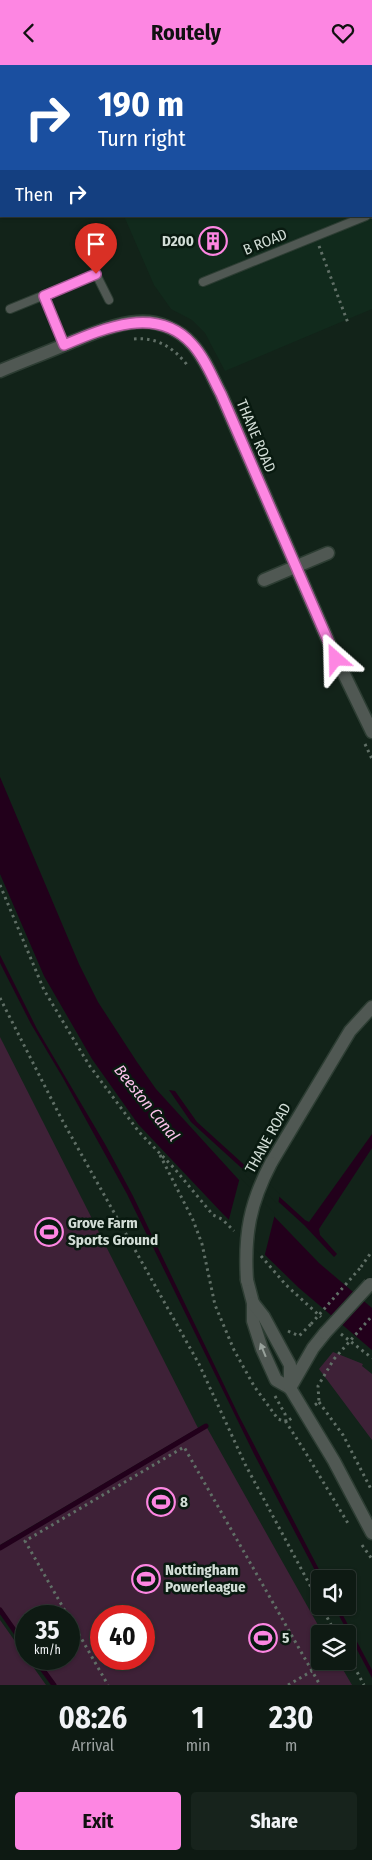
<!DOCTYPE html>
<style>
body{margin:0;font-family:"Fira Sans Condensed",sans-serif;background:#17231c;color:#f1f3f6;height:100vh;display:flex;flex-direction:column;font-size:19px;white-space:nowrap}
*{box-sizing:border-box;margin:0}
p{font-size:16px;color:#9ba1a0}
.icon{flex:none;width:28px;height:28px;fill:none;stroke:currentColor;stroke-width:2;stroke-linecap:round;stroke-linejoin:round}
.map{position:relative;height:1620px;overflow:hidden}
.drawer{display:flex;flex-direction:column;background:#0e1a13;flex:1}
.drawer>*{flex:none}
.top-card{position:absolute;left:0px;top:0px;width:372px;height:152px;box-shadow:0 1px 4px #0004,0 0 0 1px #2e3833;background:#1a4fa0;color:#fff;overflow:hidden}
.buttons{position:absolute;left:311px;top:1505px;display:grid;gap:10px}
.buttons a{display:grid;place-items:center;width:45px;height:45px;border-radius:5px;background:#0e1a13;box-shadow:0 1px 4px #0004,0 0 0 1px #2e3833;font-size:25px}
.speed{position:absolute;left:15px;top:1540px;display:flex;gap:10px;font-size:25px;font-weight:700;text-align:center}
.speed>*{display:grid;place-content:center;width:65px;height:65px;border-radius:50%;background:#0e1a13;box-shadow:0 1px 4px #0004,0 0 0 1px #2e3833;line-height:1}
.speed small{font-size:12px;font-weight:400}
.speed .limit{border:8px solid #d22;background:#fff;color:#111}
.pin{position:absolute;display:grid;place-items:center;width:42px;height:42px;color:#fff;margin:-51px -21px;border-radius:50% 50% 50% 0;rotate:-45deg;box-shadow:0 0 5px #0007}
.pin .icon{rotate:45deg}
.me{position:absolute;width:55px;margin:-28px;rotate:335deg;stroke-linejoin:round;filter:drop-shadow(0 0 4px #0008)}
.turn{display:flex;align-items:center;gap:18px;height:105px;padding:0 15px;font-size:22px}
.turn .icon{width:65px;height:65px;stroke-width:2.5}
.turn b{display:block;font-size:35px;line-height:42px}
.then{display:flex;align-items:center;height:48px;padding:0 15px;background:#0003;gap:10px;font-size:19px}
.eta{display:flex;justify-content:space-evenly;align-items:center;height:85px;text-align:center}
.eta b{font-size:30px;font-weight:700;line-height:35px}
.action{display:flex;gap:10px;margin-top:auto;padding:10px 15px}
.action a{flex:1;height:58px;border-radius:5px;background:#fd86e2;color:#111;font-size:20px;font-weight:700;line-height:58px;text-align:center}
.action a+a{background:#17231c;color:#f1f3f6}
header{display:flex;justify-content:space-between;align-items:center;height:65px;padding:0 15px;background:#fd86e2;color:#111;font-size:22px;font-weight:700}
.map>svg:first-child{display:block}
.built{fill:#112a1c}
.green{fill:#3e2137;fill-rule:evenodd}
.water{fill:#22001b}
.pier{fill:#122319}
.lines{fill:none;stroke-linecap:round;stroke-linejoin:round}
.stream{stroke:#22001b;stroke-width:5}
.service-casing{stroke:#2d3d33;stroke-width:10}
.minor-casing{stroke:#2d3d33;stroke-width:15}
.tertiary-casing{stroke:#2d3d33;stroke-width:15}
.path{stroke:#606f66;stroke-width:3;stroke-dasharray:2.5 4;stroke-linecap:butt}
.service{stroke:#505853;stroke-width:8}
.minor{stroke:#505853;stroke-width:12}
.tertiary{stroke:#505853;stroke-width:12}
.minor-bridge-casing{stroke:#2d3d33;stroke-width:15;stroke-linecap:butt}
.tertiary-bridge-casing{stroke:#2d3d33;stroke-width:15;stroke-linecap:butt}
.path-bridge{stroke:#606f66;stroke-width:3;stroke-dasharray:2.5 4;stroke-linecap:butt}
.minor-bridge{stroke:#505853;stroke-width:12}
.tertiary-bridge{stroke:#505853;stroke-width:12}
.oneway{fill:#98a19b}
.route-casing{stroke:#a45793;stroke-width:12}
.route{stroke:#fd86e2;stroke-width:9}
.labels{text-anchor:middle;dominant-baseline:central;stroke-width:5;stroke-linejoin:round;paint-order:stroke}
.poi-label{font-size:15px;font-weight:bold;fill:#d2ddd6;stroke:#091a10;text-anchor:start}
.street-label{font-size:15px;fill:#d2ddd6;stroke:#091a10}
.water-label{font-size:16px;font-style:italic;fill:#fcc3ec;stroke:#091a10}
</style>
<header><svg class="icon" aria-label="back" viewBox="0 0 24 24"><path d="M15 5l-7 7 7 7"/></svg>Routely<svg class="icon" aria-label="heart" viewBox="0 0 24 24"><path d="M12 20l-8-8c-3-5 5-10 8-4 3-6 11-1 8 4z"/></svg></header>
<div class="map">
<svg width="372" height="1620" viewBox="0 0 372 1620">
<rect width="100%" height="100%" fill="#122319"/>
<!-- built -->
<polygon class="built" points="62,0 372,0 372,244 225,306 205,268 192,255 171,244 154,220 124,151 371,151 371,1"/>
<!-- green -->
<g class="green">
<polygon points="0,972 198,1363 0,1480"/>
<polygon points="333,1287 363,1299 362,1301 372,1309 372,1375 319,1304"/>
<path d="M206,1361L323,1569H320V1596H338L352,1620H54L35,1594H69V1551H26V1582L0,1545V1483ZM101,1551H144V1594H101Z"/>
<polygon points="0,1555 46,1620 0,1620"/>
</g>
<!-- water -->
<g class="water">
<polygon points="0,712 79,899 98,937 137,997 156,1024 239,1115 319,1198 372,1243 372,1285 299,1223 223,1149 138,1059 92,994 44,911 0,809"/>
<polygon points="0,890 37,964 105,1079 133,1131 239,1351 324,1514 320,1515 254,1389 127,1129 63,1013 31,959 0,898"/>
<polygon points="169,1025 175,1026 197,1057 305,1155 309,1157 372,1069 372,1083 319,1164 320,1170 337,1189 334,1192 304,1160 191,1057"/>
<polygon points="334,1541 338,1541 372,1605 372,1613"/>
</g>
<!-- pier -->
<g class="pier">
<polygon points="246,1098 280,1129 278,1139 242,1107"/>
<polygon points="240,1112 275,1149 264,1193 228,1158"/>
</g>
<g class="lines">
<!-- stream -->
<g class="stream">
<polyline points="0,1483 206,1361"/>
<polyline points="0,1545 26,1582"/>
<polyline points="35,1594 54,1620"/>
</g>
<defs>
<g id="service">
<polyline points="371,149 372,149"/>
<polyline points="203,217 366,151"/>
<polyline points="44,231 64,280"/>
<polyline points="10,244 96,209 109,235"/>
</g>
<g id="minor">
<polyline points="264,515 328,488"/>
<polyline points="290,1323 313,1283 325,1268"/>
</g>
<g id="tertiary">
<path d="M0,306C21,297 43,289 64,280C87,271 112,259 137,257C157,255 179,264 192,279C205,293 212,312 221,329L329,578L372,667"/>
<polyline points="271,1098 350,966 372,942"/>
<polyline points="247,1215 253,1238 253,1256 262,1284 276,1315 290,1323"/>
<polyline points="253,1238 264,1252 290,1300 290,1323 334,1396 372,1468"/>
</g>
</defs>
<!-- service casing -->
<use href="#service" class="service-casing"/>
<!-- minor casing -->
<use href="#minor" class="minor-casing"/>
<!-- tertiary casing -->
<use href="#tertiary" class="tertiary-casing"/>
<!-- path -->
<g class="path">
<polyline points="319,181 348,258"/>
<path d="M134,274C158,272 174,283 188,301"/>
<polyline points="365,679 372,694"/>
<polyline points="0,820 44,925 89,1000 139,1067 174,1103 213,1150 222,1154 234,1166"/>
<polyline points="0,933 61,1053 199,1299 245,1399 320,1539"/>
<polyline points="160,1090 193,1155 202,1179 215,1240 234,1285 254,1321 278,1354 286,1357 304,1385 349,1460"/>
<polyline points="261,1191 286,1220 321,1252"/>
<polyline points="361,1202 372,1186"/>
<polyline points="288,1266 299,1271 311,1259"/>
<polyline points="341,1269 372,1293"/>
<polyline points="275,1331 285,1349 286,1357 292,1353"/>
<polyline points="319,1337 343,1370 372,1426"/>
<polyline points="315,1340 319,1337 318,1321 334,1294"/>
<polyline points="362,1480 372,1494"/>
<polyline points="321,1541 336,1569"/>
<polyline points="68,1551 25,1476 184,1382 320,1620"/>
<polyline points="69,1552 108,1620"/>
<polyline points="348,1590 364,1620"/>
<polyline points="288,1620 312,1606"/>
</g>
<!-- service -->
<use href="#service" class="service"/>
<!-- minor -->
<use href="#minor" class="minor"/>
<!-- tertiary -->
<use href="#tertiary" class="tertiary"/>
<defs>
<polyline id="minor-bridge" points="325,1268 370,1219"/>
<path id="tertiary-bridge" d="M247,1215C244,1169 250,1138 271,1098"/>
</defs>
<!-- minor-bridge casing -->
<use href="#minor-bridge" class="minor-bridge-casing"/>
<!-- tertiary-bridge casing -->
<use href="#tertiary-bridge" class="tertiary-bridge-casing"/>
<!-- path-bridge -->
<g class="path-bridge">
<polyline points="311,1259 361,1202"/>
<polyline points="334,1294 372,1251"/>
</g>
<!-- minor-bridge -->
<use href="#minor-bridge" class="minor-bridge"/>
<!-- tertiary-bridge -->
<use href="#tertiary-bridge" class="tertiary-bridge"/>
</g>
<!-- one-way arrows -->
<defs><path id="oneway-solid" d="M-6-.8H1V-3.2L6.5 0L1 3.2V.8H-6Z" transform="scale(1.25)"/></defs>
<use class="oneway" href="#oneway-solid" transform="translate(263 1285) rotate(-112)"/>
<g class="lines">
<defs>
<path id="route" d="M96,209L44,231L64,280C104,263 157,240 192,279C205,293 212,312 221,329L336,594"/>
</defs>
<!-- route casing -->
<use href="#route" class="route-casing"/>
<!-- route -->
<use href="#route" class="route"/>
</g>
<!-- icons -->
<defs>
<symbol id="building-ring" viewBox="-11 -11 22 22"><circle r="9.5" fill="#091a10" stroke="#fd86e2" stroke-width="1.5"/><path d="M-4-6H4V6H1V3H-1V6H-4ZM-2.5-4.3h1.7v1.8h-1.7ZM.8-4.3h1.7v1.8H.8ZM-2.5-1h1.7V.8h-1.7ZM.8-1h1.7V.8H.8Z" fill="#fd86e2"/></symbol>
<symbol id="stadium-ring" viewBox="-11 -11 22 22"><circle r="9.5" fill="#091a10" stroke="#fd86e2" stroke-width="1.5"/><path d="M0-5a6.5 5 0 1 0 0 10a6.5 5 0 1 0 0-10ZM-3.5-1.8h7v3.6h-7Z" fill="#fd86e2"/></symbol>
</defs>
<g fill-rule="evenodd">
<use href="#building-ring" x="197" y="160" width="32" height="32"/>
<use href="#stadium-ring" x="33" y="1151" width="32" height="32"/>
<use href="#stadium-ring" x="145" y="1421" width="32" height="32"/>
<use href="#stadium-ring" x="130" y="1498" width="32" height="32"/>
<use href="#stadium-ring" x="247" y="1557" width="32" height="32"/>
</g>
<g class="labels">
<!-- poi labels -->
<g class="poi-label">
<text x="194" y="176" text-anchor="end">D200</text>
<text x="68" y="1158">Grove Farm<tspan x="68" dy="17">Sports Ground</tspan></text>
<text x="180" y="1437">8</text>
<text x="165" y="1505">Nottingham<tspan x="165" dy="17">Powerleague</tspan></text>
<text x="282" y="1573">5</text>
</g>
<!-- street labels -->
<g class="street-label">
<text transform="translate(265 177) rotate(-22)">B ROAD</text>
<text transform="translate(256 371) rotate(67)">THANE ROAD</text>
<text transform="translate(268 1073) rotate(-61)">THANE ROAD</text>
</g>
<!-- water labels -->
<g class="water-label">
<text transform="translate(147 1038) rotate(51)">Beeston Canal</text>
</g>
</g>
</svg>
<div class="buttons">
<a><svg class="icon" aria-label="sound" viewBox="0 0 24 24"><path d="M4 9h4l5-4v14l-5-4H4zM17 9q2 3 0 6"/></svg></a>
<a><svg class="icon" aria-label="layers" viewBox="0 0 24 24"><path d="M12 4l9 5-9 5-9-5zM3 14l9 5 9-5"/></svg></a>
</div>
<div class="speed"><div>35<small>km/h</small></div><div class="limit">40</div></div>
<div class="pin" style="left:96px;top:209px;background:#d93025"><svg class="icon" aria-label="arrive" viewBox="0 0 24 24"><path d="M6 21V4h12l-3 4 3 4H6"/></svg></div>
<svg class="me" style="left:336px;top:594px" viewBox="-20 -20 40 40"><path d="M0-17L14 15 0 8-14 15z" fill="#fd86e2" stroke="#fff" stroke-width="4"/></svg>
<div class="top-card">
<div class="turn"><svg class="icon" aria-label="right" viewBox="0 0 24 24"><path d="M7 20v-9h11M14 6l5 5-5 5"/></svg><div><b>190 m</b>Turn right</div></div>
<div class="then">Then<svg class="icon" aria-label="right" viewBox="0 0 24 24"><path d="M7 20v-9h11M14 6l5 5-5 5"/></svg></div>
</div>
</div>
<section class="drawer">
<div class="eta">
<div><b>08:26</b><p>Arrival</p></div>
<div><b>1</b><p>min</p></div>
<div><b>230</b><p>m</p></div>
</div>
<div class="action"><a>Exit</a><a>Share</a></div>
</section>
